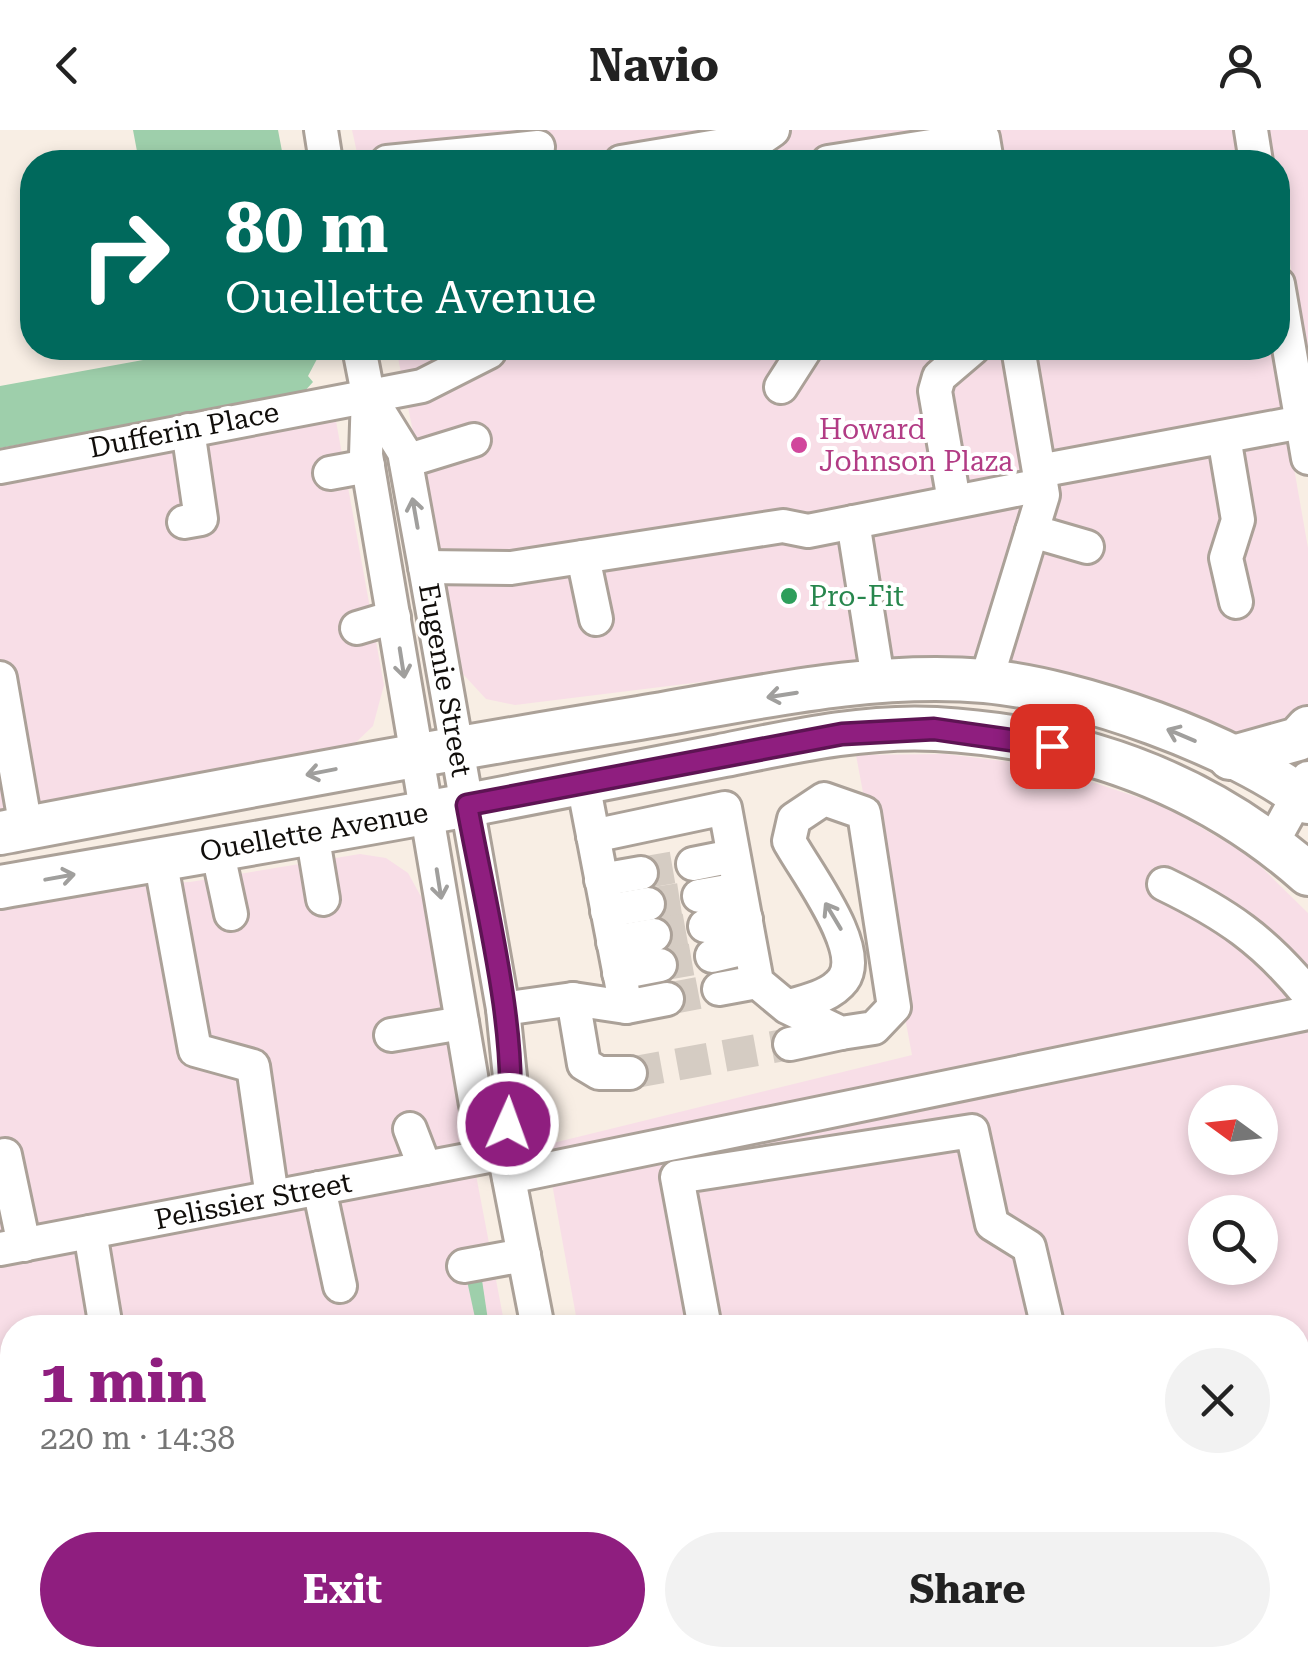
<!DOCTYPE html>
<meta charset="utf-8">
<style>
body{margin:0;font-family:"Roboto Serif",serif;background:#f2f2f2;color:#222;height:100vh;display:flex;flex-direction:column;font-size:38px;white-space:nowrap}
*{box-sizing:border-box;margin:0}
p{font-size:32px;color:#767676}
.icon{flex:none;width:55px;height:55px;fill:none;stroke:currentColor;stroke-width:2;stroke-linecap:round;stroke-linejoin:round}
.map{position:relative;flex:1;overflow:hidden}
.drawer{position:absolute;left:0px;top:1185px;width:1310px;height:352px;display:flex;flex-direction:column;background:#fff;border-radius:40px 40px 0 0;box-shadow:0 5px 15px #0003}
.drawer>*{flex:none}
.top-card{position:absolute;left:20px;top:20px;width:1270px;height:210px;border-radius:40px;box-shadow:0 5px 15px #0003;background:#00695c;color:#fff;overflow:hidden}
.needle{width:65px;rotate:285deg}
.fabs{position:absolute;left:1188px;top:955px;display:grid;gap:20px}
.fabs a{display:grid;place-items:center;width:90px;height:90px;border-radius:50%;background:#fff;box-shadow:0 5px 15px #0003;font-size:50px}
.pin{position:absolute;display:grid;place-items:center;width:85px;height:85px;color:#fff;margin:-42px;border-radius:20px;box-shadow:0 5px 15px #0006}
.me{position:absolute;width:110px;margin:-55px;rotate:2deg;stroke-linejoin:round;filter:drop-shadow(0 0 8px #0008)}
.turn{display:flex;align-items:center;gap:35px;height:210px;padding:0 40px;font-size:45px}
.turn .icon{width:130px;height:130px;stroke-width:2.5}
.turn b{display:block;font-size:70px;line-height:85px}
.round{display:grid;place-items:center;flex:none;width:105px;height:105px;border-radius:52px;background:#f2f2f2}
.head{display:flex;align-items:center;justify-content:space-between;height:170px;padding:0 40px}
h1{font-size:60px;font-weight:700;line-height:75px;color:#8f1e7f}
.button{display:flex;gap:20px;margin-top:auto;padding:20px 40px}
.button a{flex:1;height:115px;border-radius:60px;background:#8f1e7f;color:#fff;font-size:40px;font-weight:700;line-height:115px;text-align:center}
.button a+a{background:#f2f2f2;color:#222}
header{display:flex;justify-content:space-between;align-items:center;height:130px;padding:0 40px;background:#fff;font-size:45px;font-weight:700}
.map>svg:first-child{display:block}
.commercial{fill:#f8dee7;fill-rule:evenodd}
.green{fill:#9ecfab}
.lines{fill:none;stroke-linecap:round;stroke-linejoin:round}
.minor-tunnel{stroke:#d5ccc3;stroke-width:32;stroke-dasharray:32 16;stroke-linecap:butt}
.minor-casing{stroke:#aba198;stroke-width:38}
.major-casing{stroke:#aba198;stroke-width:48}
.minor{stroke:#fff;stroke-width:32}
.major{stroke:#fff;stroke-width:42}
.oneway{stroke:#a09f9d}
.route-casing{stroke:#5d1453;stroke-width:25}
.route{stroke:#8f1e7f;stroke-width:18}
.hotel-dot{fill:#d1479c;stroke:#fff;stroke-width:4}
.leisure-dot{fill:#2e9e5b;stroke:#fff;stroke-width:4}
.labels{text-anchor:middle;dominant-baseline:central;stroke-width:8;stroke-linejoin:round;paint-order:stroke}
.hotel-label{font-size:28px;fill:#b23c85;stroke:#fff;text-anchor:start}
.street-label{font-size:28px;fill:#110e0b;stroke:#fff}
.leisure-label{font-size:28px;fill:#27864d;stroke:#fff;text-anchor:start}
</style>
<header><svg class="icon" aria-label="back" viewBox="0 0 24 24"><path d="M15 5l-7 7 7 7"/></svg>Navio<svg class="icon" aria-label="person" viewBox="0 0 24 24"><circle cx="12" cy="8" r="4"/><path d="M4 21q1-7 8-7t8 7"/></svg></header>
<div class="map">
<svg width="1308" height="1537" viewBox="0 0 1308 1537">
<rect width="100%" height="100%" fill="#f8eee4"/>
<!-- commercial -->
<g class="commercial">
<polygon points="352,0 1234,0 1240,32 359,32"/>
<polygon points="1267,0 1308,0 1308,240 1278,61 1278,32 1272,32"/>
<polygon points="396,218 1273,218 1308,418 1308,581 1267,610 815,538 515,575 486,569 462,543"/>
<polygon points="330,258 384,555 373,596 352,616 0,686 0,318"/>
<path d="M945,624L1044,636L1164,676L1250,726L1308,783V1537H638L636,1525H1298V1198L578,1197L545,1015L912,925L856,625ZM1205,972H1260V1028H1205ZM1205,1082H1260V1138H1205Z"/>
<polygon points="360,724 386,728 408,743 424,772 505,1197 12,1198 12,1525 568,1525 571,1537 0,1537 0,776 107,756 190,752"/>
</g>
<!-- green -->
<g class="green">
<polygon points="133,0 278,0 284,32 139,32"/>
<polygon points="175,218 315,218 317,229 308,246 313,252 303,263 0,318 0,256 176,224"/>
<polygon points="466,1146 482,1150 489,1197 477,1197"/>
<polygon points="12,1296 12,1525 50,1525 0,1534 0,1298"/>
</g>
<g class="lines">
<!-- minor-tunnel -->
<g class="minor-tunnel">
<polyline points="641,743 693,734"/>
<polyline points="648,774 699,766"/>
<polyline points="654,805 705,796"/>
<polyline points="660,835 712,826"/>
<polyline points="667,869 719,859"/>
<polyline points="630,943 790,914"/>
</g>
<defs>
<g id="minor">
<polyline points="321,0 326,32"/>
<polyline points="1251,0 1256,32"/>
<polyline points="387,32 538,17"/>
<polyline points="621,32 760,9 773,0"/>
<polyline points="828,32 983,8 987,32"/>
<polyline points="1278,154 1308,328"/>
<polyline points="359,218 368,264 366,325 476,975 504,1023 538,1198"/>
<polyline points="781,257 806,218"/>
<polyline points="368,264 404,322 425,437 503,879 512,966 504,1023"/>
<polyline points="1224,307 1238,390 1226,428 1236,472"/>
<polyline points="406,331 474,310"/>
<polyline points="0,337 422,256 489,222"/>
<polyline points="1039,341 1302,292"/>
<polyline points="330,343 368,336"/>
<polyline points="954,371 935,261 939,247 973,218"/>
<polyline points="184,392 201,389 188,300"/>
<polyline points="853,392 878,549"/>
<polyline points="1032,401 1087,417"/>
<polyline points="583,427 596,489"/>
<polyline points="425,437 511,438 783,396 808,401 1041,355"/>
<polyline points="357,498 394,487"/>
<polyline points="0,548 26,698"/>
<polyline points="986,551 1043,365 1018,218"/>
<polyline points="583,653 626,877 667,869"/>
<polyline points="312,703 323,769"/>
<path d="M593,706L725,678L757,852L787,877L841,903L874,898L894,877L864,683L824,669L794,689L789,711C805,741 866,819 843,850C830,867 805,871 787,877"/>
<polyline points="1272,713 1308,648"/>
<polyline points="217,719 231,784"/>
<polyline points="160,729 195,920 253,936 272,1067"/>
<polyline points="693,734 733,726"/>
<polyline points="601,750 641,743"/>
<path d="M1164,754C1226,784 1264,810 1308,864"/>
<polyline points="699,766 739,759"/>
<polyline points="607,781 648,774"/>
<polyline points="705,796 746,789"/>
<polyline points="613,812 654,805"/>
<polyline points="712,826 750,817"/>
<polyline points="619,843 660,835"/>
<polyline points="719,859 757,852"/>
<polyline points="573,869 584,934 599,943 630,943"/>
<polyline points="503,879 573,869 626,877"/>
<polyline points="391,905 462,893"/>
<polyline points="790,914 841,903"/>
<polyline points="410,999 425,1038"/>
<polyline points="5,1025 24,1115"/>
<polyline points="509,1047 1308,883"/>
<polyline points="319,1058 340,1156"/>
<polyline points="90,1102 106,1198"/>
<polyline points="0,1119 504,1023"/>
<polyline points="464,1136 524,1125"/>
<polyline points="705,1198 677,1047 972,1001 992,1094 1029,1117 1048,1198"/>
<polyline points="1298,1299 1308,1297"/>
<polyline points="600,1525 602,1537"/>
<polyline points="1049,1525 1051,1537"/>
<polyline points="1295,1525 1297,1537"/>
</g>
<g id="major">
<polyline points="1230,628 1298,609 1308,598"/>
<path d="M0,703C211,663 421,623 633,589C749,570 867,541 985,551C1077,559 1236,615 1308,672"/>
<path d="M0,757C156,730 312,704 468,675C552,659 636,643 720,626C790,612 864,595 936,599C1076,607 1203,651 1308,744"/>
</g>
</defs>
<!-- minor casing -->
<use href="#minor" class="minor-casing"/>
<!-- major casing -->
<use href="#major" class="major-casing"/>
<!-- minor -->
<use href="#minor" class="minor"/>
<!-- major -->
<use href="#major" class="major"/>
</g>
<!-- one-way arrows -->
<defs><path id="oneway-shaft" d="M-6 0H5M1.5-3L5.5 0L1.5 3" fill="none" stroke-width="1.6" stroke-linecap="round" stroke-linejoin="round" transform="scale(2.5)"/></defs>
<g class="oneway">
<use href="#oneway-shaft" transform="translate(415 383) rotate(-100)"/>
<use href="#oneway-shaft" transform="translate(402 533) rotate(81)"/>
<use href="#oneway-shaft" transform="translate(782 565) rotate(171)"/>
<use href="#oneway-shaft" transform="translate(1181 605) rotate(-157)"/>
<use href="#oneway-shaft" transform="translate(321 642) rotate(169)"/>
<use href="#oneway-shaft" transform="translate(60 747) rotate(-10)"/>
<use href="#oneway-shaft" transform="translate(439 754) rotate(81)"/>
<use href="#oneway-shaft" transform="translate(833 786) rotate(-121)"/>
</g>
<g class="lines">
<defs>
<path id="route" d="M508,994C520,907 483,765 467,675L842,604L934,599L1052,616"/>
</defs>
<!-- route casing -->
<use href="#route" class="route-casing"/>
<!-- route -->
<use href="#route" class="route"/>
</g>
<!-- markers -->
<circle class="hotel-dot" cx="799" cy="315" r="10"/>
<circle class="leisure-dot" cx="789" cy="466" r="10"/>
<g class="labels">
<!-- hotel labels -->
<g class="hotel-label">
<text x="819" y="299">Howard<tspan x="819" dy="32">Johnson Plaza</tspan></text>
</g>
<!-- street labels -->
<g class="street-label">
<text transform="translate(184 300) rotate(-11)">Dufferin Place</text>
<text transform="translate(445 550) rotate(80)">Eugenie Street</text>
<text transform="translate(314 702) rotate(-10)">Ouellette Avenue</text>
<text transform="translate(253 1071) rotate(-11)">Pelissier Street</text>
</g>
<!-- leisure labels -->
<g class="leisure-label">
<text x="809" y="466">Pro-Fit</text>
</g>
</g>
</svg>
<div class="fabs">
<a><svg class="needle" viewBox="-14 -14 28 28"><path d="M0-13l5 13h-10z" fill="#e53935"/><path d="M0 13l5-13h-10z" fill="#767676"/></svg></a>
<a><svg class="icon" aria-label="search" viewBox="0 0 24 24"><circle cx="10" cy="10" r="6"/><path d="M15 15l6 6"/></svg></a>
</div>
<div class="pin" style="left:1052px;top:616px;background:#d93025"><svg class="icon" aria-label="arrive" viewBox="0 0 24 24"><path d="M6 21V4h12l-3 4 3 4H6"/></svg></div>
<svg class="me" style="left:508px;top:994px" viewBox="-20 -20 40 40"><circle r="17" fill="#8f1e7f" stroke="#fff" stroke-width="3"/><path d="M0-11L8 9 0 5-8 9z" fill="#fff"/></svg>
<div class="top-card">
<div class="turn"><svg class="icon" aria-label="right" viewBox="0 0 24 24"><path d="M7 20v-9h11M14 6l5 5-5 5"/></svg><div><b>80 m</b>Ouellette Avenue</div></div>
</div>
<section class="drawer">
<div class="head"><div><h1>1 min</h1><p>220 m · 14:38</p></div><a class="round"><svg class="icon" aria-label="close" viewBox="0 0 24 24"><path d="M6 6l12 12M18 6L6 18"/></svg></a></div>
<div class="button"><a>Exit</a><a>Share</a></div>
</section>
</div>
